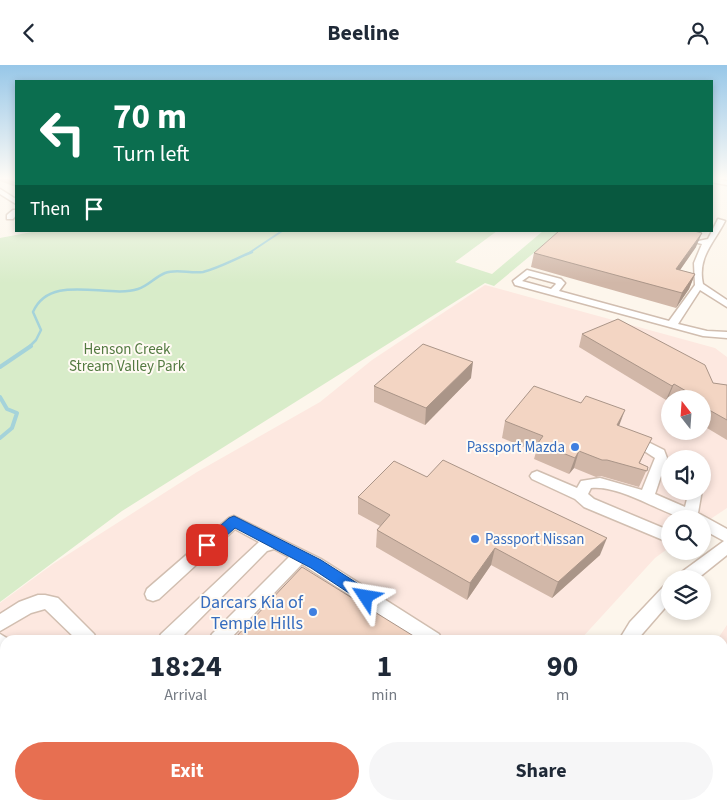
<!DOCTYPE html>
<style>
body{margin:0;font-family:"Source Sans 3",sans-serif;background:#f6f6f7;color:#1f2937;height:100vh;display:flex;flex-direction:column;font-size:19px;white-space:nowrap}
*{box-sizing:border-box;margin:0}
p{font-size:16px;color:#747a83}
.icon{flex:none;width:28px;height:28px;fill:none;stroke:currentColor;stroke-width:2;stroke-linecap:round;stroke-linejoin:round}
.map{position:relative;flex:1;overflow:hidden}
.sheet{position:absolute;left:0px;top:570px;width:728px;height:175px;display:flex;flex-direction:column;background:#fff;border-radius:15px 15px 0 0;box-shadow:0 2px 8px #0003}
.sheet>*{flex:none}
.hud{position:absolute;left:15px;top:15px;width:698px;height:152px;border-radius:0px;box-shadow:0 2px 8px #0003;background:#0b6e4f;color:#fff;overflow:hidden}
.needle{width:32px;rotate:343deg}
.fabs{position:absolute;left:661px;top:325px;display:grid;gap:10px}
.fabs a{display:grid;place-items:center;width:50px;height:50px;border-radius:50%;background:#fff;box-shadow:0 2px 8px #0003;font-size:25px}
.pin{position:absolute;display:grid;place-items:center;width:42px;height:42px;color:#fff;margin:-21px;border-radius:10px;box-shadow:0 2px 8px #0006}
.me{position:absolute;width:55px;margin:-28px;rotate:303deg;stroke-linejoin:round;filter:drop-shadow(0 0 4px #0008)}
.turn{display:flex;align-items:center;gap:18px;height:105px;padding:0 15px;font-size:22px}
.turn .icon{width:65px;height:65px;stroke-width:2.5}
.turn b{display:block;font-size:35px;line-height:42px}
.then{display:flex;align-items:center;height:48px;padding:0 15px;background:#0003;gap:10px;font-size:19px}
.eta{display:flex;justify-content:space-evenly;align-items:center;height:85px;text-align:center}
.eta b{font-size:30px;font-weight:700;line-height:35px}
.cta{display:flex;gap:10px;margin-top:auto;padding:10px 15px}
.cta a{flex:1;height:58px;border-radius:30px;background:#e76f51;color:#fff;font-size:20px;font-weight:700;line-height:58px;text-align:center}
.cta a+a{background:#f6f6f7;color:#1f2937}
header{display:flex;justify-content:space-between;align-items:center;height:65px;padding:0 15px;background:#fff;font-size:22px;font-weight:700}
.map>svg:first-child{display:block}
.commercial{fill:#fde8e0;fill-rule:evenodd}
.green{fill:#d8ecc9}
.lines{fill:none;stroke-linecap:round;stroke-linejoin:round}
.stream-far2{stroke:#a5d3da;stroke-width:2}
.stream-far1{stroke:#a5d3da;stroke-width:2.5}
.stream{stroke:#a5d3da;stroke-width:4}
.minor-casing{stroke:#d1beb0;stroke-width:3}
.minor{fill:#fff;fill-rule:evenodd}
.wall{fill:#d1b7a8}
.shaded-wall{fill:#aa9588}
.building{fill:#f3d5c3;stroke:#aa9588}
.route{fill:#1a73e8;stroke:#114b97}
.shop-dot{fill:#3f7fe0;stroke:#fffaf3;stroke-width:2}
.labels{text-anchor:middle;dominant-baseline:central;stroke-width:4;stroke-linejoin:round;paint-order:stroke}
.park-label{font-size:15px;fill:#537a41;stroke:#fffaf3}
.shop-label{font-size:15px;fill:#366cbe;stroke:#fffaf3;text-anchor:end}
.near-shop-label{font-size:18px;fill:#366cbe;stroke:#fffaf3;text-anchor:end}
</style>
<header><svg class="icon" aria-label="back" viewBox="0 0 24 24"><path d="M15 5l-7 7 7 7"/></svg>Beeline<svg class="icon" aria-label="person" viewBox="0 0 24 24"><circle cx="12" cy="8" r="4"/><path d="M4 21q1-7 8-7t8 7"/></svg></header>
<div class="map">
<svg width="727" height="745" viewBox="0 0 727 745">
<rect width="100%" height="100%" fill="#fdf6ec"/>
<!-- commercial -->
<g class="commercial">
<path d="M485,220L715,283L727,292V443L703,459L702,454H670V482L655,493L580,575H5V740H495L492,745H0V538L53,499L197,407L320,337L372,295ZM670,334H702V366H670ZM670,394H702V426H670Z"/>
<polygon points="727,560 727,745 647,745 648,740 722,740 722,575 717,575"/>
</g>
<!-- green -->
<polygon class="green" points="37,166 497,166 455,197 492,209 543,166 560,166 494,221 485,218 122,446 0,537 0,173"/>
<g class="lines">
<!-- stream-far2 -->
<polyline class="stream-far2" points="249,188 282,166"/>
<!-- stream-far1 -->
<path class="stream-far1" d="M29,282L36,275L41,265L33,247C50,207 108,234 138,224C148,221 155,212 165,208C177,203 190,209 203,207C219,203 237,193 252,187"/>
<!-- stream -->
<g class="stream">
<polyline points="0,302 31,281"/>
<polyline points="0,332 7,344 17,348 12,363 0,373"/>
</g>
<defs>
<g id="minor">
<polygon points="712,113 727,116 727,120 711,117"/>
<polygon points="0,124 16,134 16,139 0,129"/>
<polygon points="13,145 16,145 16,150 13,154 7,154 7,150"/>
<path d="M718,154L725,156C714,178 697,192 703,219L727,235V242L700,225L678,259L707,266L727,267V273L703,271L515,220L513,216L527,205L561,214L565,218L559,226L669,256L695,220L694,198L702,179L694,177L708,174ZM529,211L555,218L556,219L551,224L522,216Z"/>
<path d="M636,371L664,385L667,393L655,429L685,442L689,426L702,425L698,448L727,464V490L697,514H677L679,509L724,476L702,464V454C696,454 689,455 683,453C656,445 619,420 591,423L588,429L594,434L668,465L670,470L668,473L663,475L584,442L575,434L532,414L530,411L532,408L537,406L577,423L581,416L600,413L642,425L655,393L632,378L630,375L632,372Z"/>
<polygon points="234,451 321,494 439,569 442,575 418,575 302,499 229,575 209,575 212,569 289,492 274,484 267,486 179,575 158,575 161,569 259,477 235,464 159,534 153,536 147,534 145,529 147,524 229,453"/>
<polygon points="670,519 670,537 637,575 619,575 630,557 664,521"/>
<polygon points="38,530 45,530 58,533 94,569 97,575 77,575 45,544 31,548 0,566 0,549 19,537"/>
<polygon points="0,569 10,575 5,575 5,590 0,588"/>
<polygon points="5,656 5,679 0,681 0,658"/>
<polygon points="722,670 727,672 727,694 722,692"/>
<polygon points="0,712 5,714 5,735 0,733"/>
<polygon points="18,740 62,740 59,745 21,745"/>
<polygon points="105,740 129,740 126,745 103,745"/>
<polygon points="347,740 371,740 368,745 345,745"/>
<polygon points="428,740 451,740 448,745 426,745"/>
<polygon points="532,740 558,740 560,745 535,745"/>
<polygon points="604,740 627,740 624,745 602,745"/>
</g>
</defs>
<!-- minor casing -->
<use href="#minor" class="minor-casing"/>
<!-- minor -->
<use href="#minor" class="minor"/>
</g>
<!-- wall -->
<g class="wall">
<polygon points="0,113 16,113 16,122 0,116"/>
<polygon points="696,182 680,205 695,209 689,224 676,243 531,202 534,188"/>
<polygon points="582,269 713,318 727,320 727,375 702,360 702,334 670,334 670,335 668,333 666,335 579,282"/>
<polygon points="471,313 425,360 374,337 374,321"/>
<polygon points="505,356 619,361 644,389 640,398 648,402 639,422 601,411 596,412 574,403 569,409 534,394 536,387 502,373"/>
<polygon points="427,412 600,490 552,533 491,500 467,535 376,482 377,465 380,461 358,449 358,432"/>
</g>
<!-- shaded-wall -->
<g class="shaded-wall">
<polygon points="702,168 696,182 671,218 676,204"/>
<polygon points="695,209 689,224 676,243 682,228"/>
<polygon points="473,297 471,313 425,360 426,343"/>
<polygon points="674,319 668,333 666,335 672,321"/>
<polygon points="625,345 619,361 617,360"/>
<polygon points="579,386 574,403 569,409 575,393"/>
<polygon points="607,473 600,490 552,533 558,517"/>
<polygon points="495,483 491,500 467,535 470,518"/>
<polygon points="3,614 5,616 5,621 1,616"/>
<polygon points="5,630 5,650 0,654 0,634"/>
<polygon points="285,740 297,740 293,745 282,745 282,744"/>
</g>
<!-- building -->
<g class="building">
<polygon points="3,113 16,113 16,118"/>
<polygon points="559,166 694,166 702,168 676,204 695,209 682,228 534,188"/>
<polygon points="618,254 705,300 713,318 727,320 727,355 702,341 702,334 694,334 693,330 674,319 672,321 582,269"/>
<polygon points="423,279 473,297 426,343 374,321"/>
<polygon points="534,321 581,338 586,331 625,345 617,360 652,373 639,398 648,402 647,406 607,395 602,395 579,386 575,393 538,378 543,371 505,356"/>
<polygon points="443,395 607,473 558,517 495,483 470,518 377,465 390,450 358,432 394,396 427,412"/>
<polygon points="302,502 420,575 233,575"/>
<polygon points="0,610 3,614 1,616 5,620 5,630 0,634"/>
<polygon points="176,740 285,740 282,744 283,745 172,745"/>
</g>
<!-- sky -->
<linearGradient id="sky" x2="0" y2="1"><stop stop-color="#97c7e8"/><stop offset="0.52" stop-color="#fefbf6"/><stop offset="1" stop-color="#fefbf6" stop-opacity="0"/></linearGradient>
<rect width="727" height="218" fill="url(#sky)"/>
<!-- route -->
<polygon class="route" points="234,451 321,495 371,527 373,532 371,536 366,538 361,536 311,503 235,463 212,484 207,486 202,484 200,480 202,477 229,453"/>
<!-- markers -->
<g class="shop-dot">
<circle cx="575" cy="382" r="5"/>
<circle cx="475" cy="474" r="5"/>
<circle cx="313" cy="547" r="5"/>
</g>
<g class="labels">
<!-- park labels -->
<g class="park-label">
<text x="127" y="284">Henson Creek<tspan x="127" dy="17">Stream Valley Park</tspan></text>
</g>
<!-- shop labels -->
<g class="shop-label">
<text x="565" y="382">Passport Mazda</text>
<text x="485" y="474" text-anchor="start">Passport Nissan</text>
</g>
<!-- near-shop labels -->
<g class="near-shop-label">
<text x="303" y="537">Darcars Kia of<tspan x="303" dy="21">Temple Hills</tspan></text>
</g>
</g>
</svg>
<div class="fabs">
<a><svg class="needle" viewBox="-14 -14 28 28"><path d="M0-13l5 13h-10z" fill="#e53935"/><path d="M0 13l5-13h-10z" fill="#747a83"/></svg></a>
<a><svg class="icon" aria-label="sound" viewBox="0 0 24 24"><path d="M4 9h4l5-4v14l-5-4H4zM17 9q2 3 0 6"/></svg></a>
<a><svg class="icon" aria-label="search" viewBox="0 0 24 24"><circle cx="10" cy="10" r="6"/><path d="M15 15l6 6"/></svg></a>
<a><svg class="icon" aria-label="layers" viewBox="0 0 24 24"><path d="M12 4l9 5-9 5-9-5zM3 14l9 5 9-5"/></svg></a>
</div>
<div class="pin" style="left:207px;top:480px;background:#d93025"><svg class="icon" aria-label="arrive" viewBox="0 0 24 24"><path d="M6 21V4h12l-3 4 3 4H6"/></svg></div>
<svg class="me" style="left:366px;top:532px" viewBox="-20 -20 40 40"><path d="M0-17L14 15 0 8-14 15z" fill="#1a73e8" stroke="#fff" stroke-width="4"/></svg>
<div class="hud">
<div class="turn"><svg class="icon" aria-label="left" viewBox="0 0 24 24"><path d="M17 20v-9H6M10 6l-5 5 5 5"/></svg><div><b>70 m</b>Turn left</div></div>
<div class="then">Then<svg class="icon" aria-label="arrive" viewBox="0 0 24 24"><path d="M6 21V4h12l-3 4 3 4H6"/></svg></div>
</div>
<section class="sheet">
<div class="eta">
<div><b>18:24</b><p>Arrival</p></div>
<div><b>1</b><p>min</p></div>
<div><b>90</b><p>m</p></div>
</div>
<div class="cta"><a>Exit</a><a>Share</a></div>
</section>
</div>
